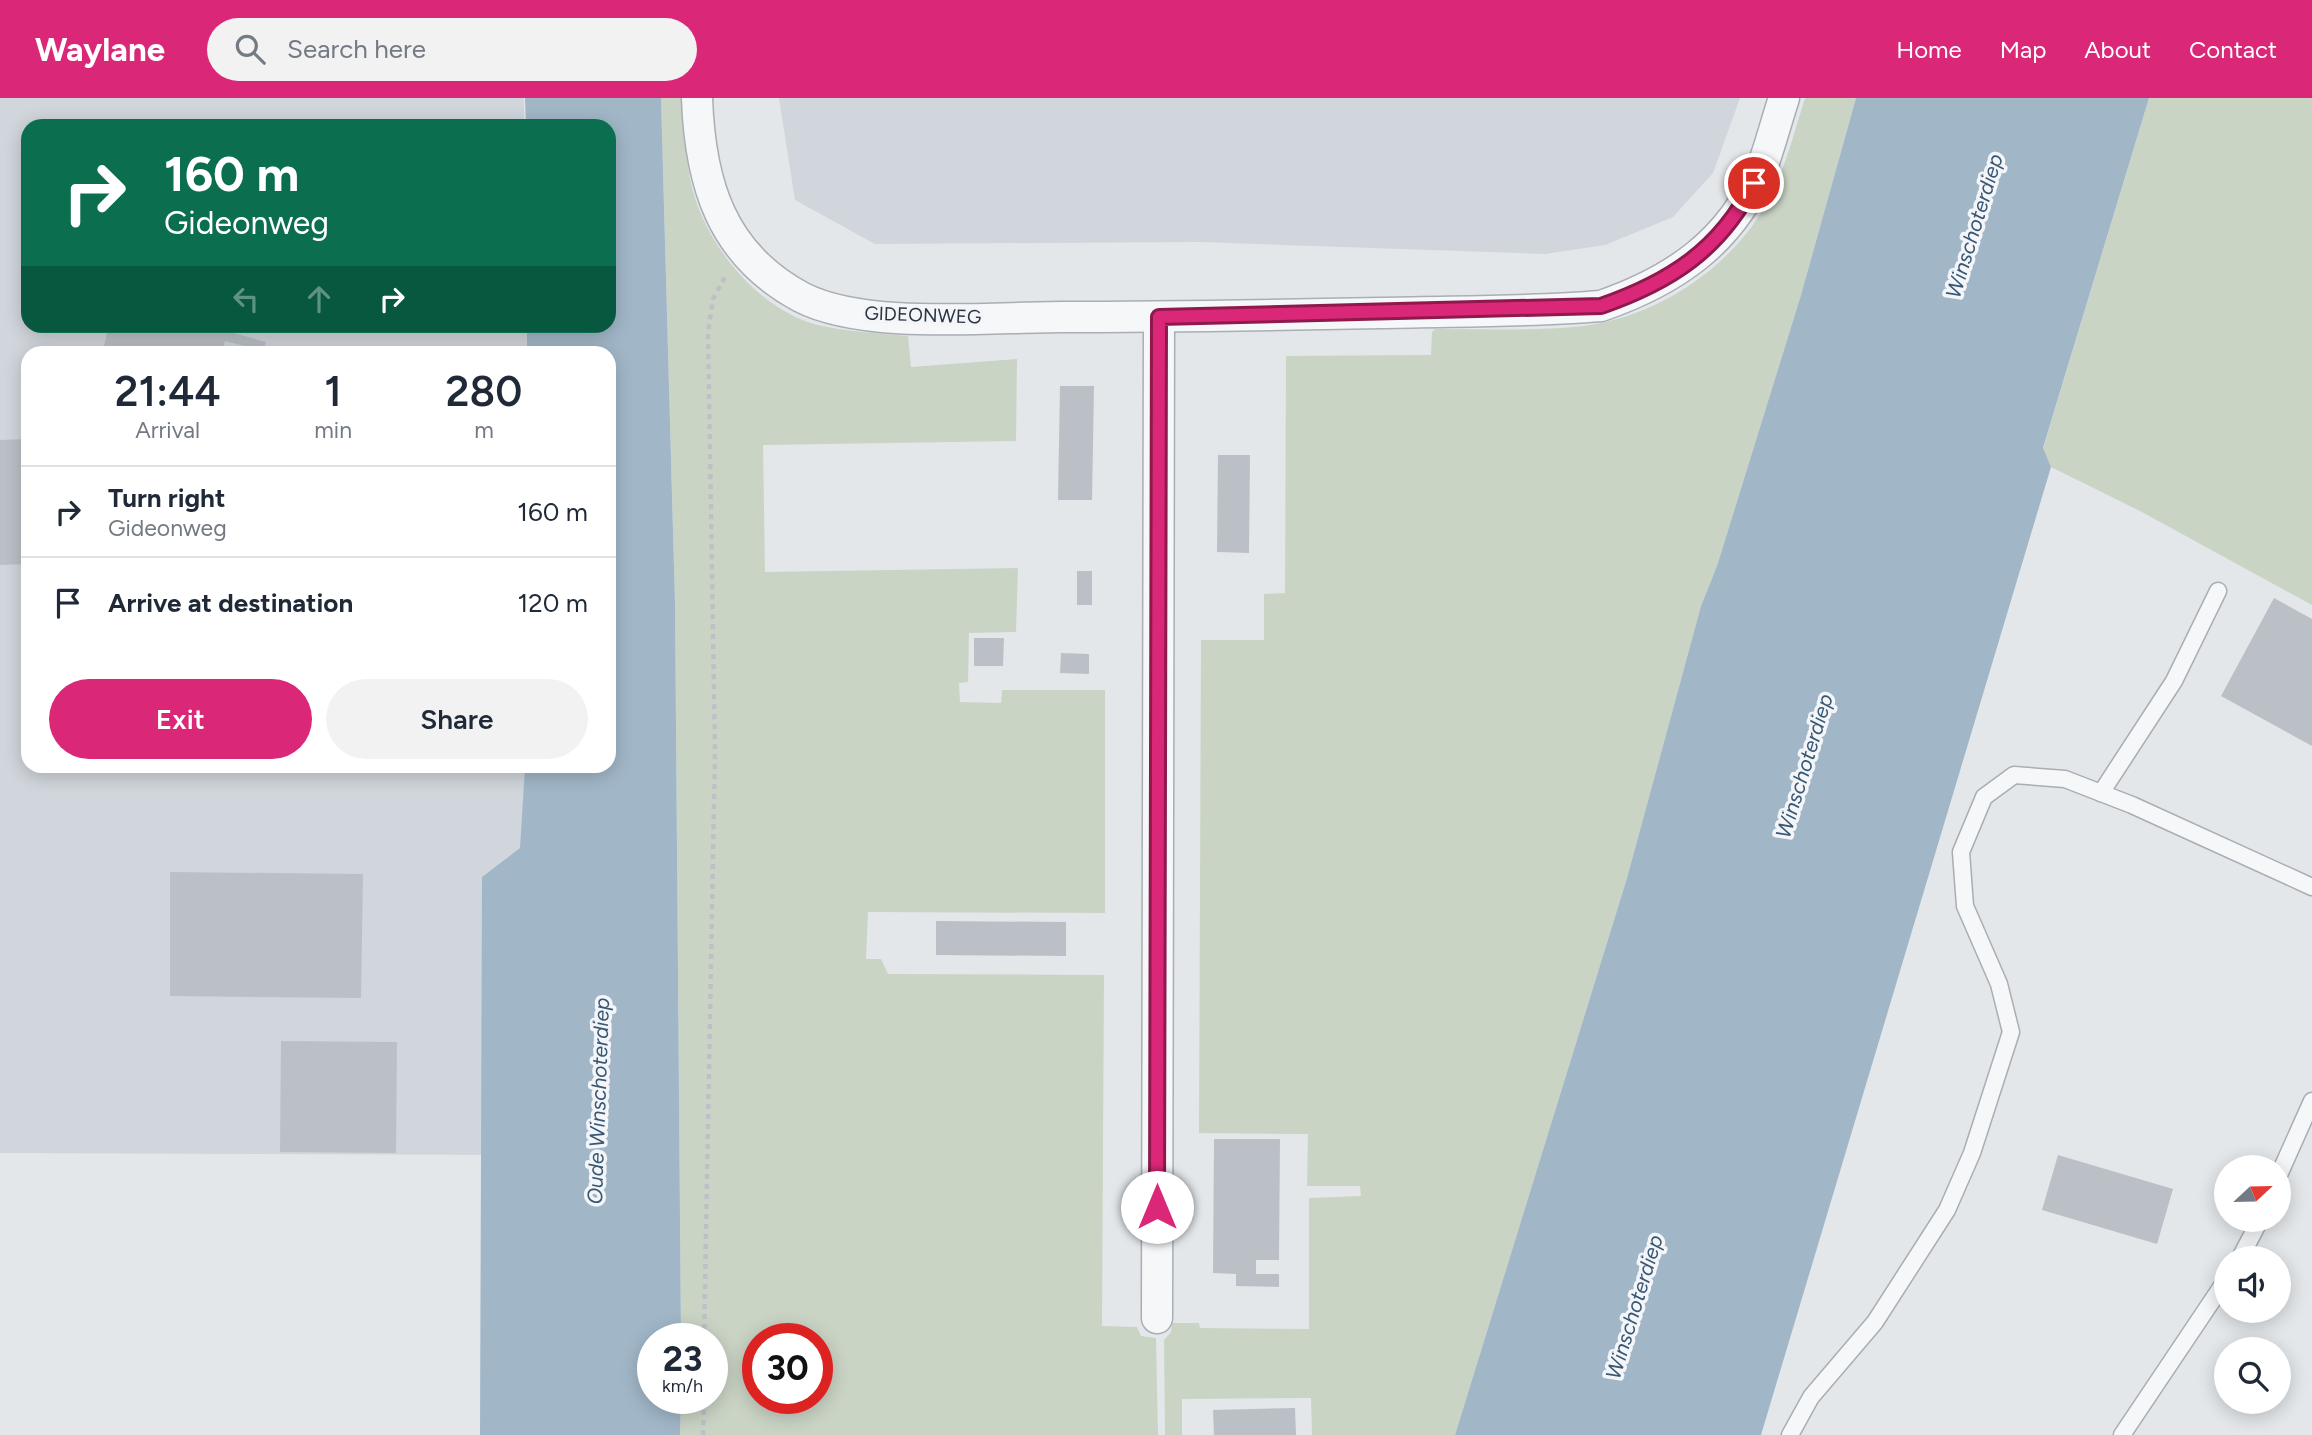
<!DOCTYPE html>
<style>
body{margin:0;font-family:Figtree,sans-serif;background:#f2f2f3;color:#1f2937;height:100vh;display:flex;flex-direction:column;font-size:26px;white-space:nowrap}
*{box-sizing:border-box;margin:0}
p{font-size:23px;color:#747a83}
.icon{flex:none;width:38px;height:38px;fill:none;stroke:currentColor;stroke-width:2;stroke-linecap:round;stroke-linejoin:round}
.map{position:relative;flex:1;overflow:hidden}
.details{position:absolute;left:21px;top:248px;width:595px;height:427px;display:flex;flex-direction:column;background:#fff;border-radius:21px;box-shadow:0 4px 18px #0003}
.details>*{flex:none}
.guide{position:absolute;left:21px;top:21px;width:595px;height:214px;border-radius:21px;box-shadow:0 4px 18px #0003;background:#0b6e4f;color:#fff;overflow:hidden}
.needle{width:46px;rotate:68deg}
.controls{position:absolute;left:2214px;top:1057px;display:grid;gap:14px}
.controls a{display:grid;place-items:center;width:77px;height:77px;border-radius:50%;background:#fff;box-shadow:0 4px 18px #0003;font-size:35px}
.speed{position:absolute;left:637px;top:1225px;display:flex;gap:14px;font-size:35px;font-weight:700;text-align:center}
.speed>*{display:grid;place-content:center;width:91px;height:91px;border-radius:50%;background:#fff;box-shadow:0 4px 18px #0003;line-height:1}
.speed small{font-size:18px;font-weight:400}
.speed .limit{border:10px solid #d22;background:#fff;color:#111}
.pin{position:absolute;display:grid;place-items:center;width:60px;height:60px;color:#fff;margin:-30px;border:4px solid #fff;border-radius:50%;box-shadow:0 2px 7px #0007}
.me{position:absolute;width:77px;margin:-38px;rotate:0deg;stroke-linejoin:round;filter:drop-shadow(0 0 5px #0008)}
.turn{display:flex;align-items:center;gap:24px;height:147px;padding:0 28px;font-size:32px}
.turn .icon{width:91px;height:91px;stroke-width:2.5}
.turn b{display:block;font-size:49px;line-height:60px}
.lanes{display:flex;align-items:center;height:66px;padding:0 28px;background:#0003;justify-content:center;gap:35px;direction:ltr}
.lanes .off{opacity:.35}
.eta{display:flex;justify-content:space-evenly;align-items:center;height:119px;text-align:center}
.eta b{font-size:42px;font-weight:600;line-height:49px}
.primary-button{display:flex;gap:14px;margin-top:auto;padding:14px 28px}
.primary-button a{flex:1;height:80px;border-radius:42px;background:#db2777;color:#fff;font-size:28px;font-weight:600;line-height:80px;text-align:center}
.primary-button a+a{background:#f2f2f3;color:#1f2937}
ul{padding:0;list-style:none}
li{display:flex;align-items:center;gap:21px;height:91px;padding:0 28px;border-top:2px solid #e0e1e3}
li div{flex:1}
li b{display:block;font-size:26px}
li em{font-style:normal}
header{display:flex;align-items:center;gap:42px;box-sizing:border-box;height:98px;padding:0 35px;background:#db2777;color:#fff}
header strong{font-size:33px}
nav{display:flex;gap:38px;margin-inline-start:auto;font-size:24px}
.search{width:490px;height:63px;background:#f2f2f3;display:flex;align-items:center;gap:18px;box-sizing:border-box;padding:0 24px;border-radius:38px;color:#747a83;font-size:26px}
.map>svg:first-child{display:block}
.built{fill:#d1d6dc}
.green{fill:#cad4c5;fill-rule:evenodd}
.water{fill:#a1b7c8}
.building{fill:#bbc0c7}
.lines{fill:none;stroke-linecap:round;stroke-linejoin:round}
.lane-casing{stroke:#a8aeb4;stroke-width:19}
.street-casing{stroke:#a8aeb4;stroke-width:33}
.path{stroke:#bdc1c6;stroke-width:4.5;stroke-dasharray:5 5;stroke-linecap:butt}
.lane{stroke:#f6f7f9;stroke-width:16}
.street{stroke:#f6f7f9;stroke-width:30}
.route-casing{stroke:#8e194d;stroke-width:18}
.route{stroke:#db2777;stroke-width:12}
.labels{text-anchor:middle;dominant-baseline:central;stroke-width:7;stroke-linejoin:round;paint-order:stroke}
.street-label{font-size:19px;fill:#2c3642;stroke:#f3f5f8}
.water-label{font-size:21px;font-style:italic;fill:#385773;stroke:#f3f5f8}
</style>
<header>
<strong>Waylane</strong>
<div class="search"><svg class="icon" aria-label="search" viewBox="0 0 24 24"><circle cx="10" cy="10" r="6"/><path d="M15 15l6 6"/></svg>Search here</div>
<nav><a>Home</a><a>Map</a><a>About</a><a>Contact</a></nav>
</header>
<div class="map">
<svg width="2312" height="1337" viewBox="0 0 2312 1337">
<rect width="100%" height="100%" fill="#e3e7ea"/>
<!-- built -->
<g class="built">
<polygon points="0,0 524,0 524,28 28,28 28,228 529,228 530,255 28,256 28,668 535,669 529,1057 0,1055"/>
<polygon points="779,0 1740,0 1713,75 1673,119 1605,147 1545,156 1199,144 875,146 795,102"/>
</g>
<!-- green -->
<g class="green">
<path d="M661,0H684C685,27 685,54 690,80C701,142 756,211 818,227C847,234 878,235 908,238L911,269L1017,261L1016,343L763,347L765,474L1018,470L1016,534L969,535L968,584L959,585L960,604L1001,605L1002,592H1105V815L868,814L866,861H881L888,876L1104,877L1102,1228L1137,1229L1141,1238L1156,1240L1158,1337H680L681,1300H712V1241H681L675,505ZM758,1241H817V1300H758Z"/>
<path d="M1805,0H1856L1801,197L1717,468L1701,508L1627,780L1455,1337H1312L1311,1300L1182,1301V1337H1165L1164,1242L1171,1234L1172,1225H1199L1200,1230L1309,1231V1100L1361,1098L1360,1088H1307L1308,1036L1199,1035L1201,542H1264V496L1285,495L1286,258L1431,257L1432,234L1435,231C1481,231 1528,233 1573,229C1651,223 1729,173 1767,105C1785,72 1794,35 1805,0Z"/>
<polygon points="2149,0 2312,0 2312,507 2140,413 2051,369 2043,351"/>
</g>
<!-- water -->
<g class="water">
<polygon points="525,0 661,0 675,505 681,1241 653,1241 653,1300 681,1300 680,1337 480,1337 482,779 520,750 525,669 609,668 609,256 527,255 527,228 609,228 609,28 526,28"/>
<polygon points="1856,0 2149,0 2043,350 2051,369 1761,1337 1455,1337 1627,780 1701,508 1717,468 1801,197"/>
</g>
<!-- building -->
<g class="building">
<polygon points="109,228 134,228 152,233 153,228 220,228 219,231 266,244 264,253 225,243 222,254 213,252 212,256 102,256"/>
<polygon points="1060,288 1094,288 1092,402 1058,402"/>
<polygon points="28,341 28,466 0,467 0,342"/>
<polygon points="1218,357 1250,357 1249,455 1217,454"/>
<rect x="1077" y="473" width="15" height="34"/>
<polygon points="2274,500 2312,521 2312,648 2221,598"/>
<polygon points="974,540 1004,540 1003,568 974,568"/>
<polygon points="1061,555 1089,556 1089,576 1060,575"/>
<polygon points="170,774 363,776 361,900 170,898"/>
<polygon points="936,823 1066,824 1066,858 936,857"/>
<polygon points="281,943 397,944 396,1055 280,1054"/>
<polygon points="1214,1041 1280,1041 1279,1162 1256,1162 1256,1176 1279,1176 1279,1189 1236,1188 1236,1176 1213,1175"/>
<polygon points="2058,1057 2173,1091 2157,1146 2042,1112"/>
<polygon points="1295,1310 1296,1337 1214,1337 1213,1312"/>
</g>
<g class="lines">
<defs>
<g id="lane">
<polyline points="2101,695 2174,583 2218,493"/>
<polyline points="2278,1079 2312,1003"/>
<polyline points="2240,1160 2260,1122"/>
<polyline points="1790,1337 1811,1299 1875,1224 1947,1112 1972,1055 2011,934 1999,886 1965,808 1961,754 1984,699 2014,677 2065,681 2132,707 2312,789"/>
<polyline points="2122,1337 2226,1182"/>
</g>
<g id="street">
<path d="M697,0C700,85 721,156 801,199C864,232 990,219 1062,219C1170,219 1277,217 1385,215C1457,213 1529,214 1601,208C1673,183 1730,145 1761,72C1770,49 1776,24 1784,0"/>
<polyline points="1157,1220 1159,219"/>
</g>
</defs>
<!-- lane casing -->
<use href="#lane" class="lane-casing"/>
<!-- street casing -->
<use href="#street" class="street-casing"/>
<!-- path -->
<g class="path">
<polyline points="704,1241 715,652 708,235 713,201 725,179"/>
<polyline points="703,1337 704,1300"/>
</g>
<!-- lane -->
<use href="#lane" class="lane"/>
<!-- street -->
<use href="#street" class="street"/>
</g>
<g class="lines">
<defs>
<path id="route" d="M1157,1109L1159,219L1601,208C1670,184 1720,152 1754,85"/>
</defs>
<!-- route casing -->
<use href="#route" class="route-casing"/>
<!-- route -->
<use href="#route" class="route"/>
</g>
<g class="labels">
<!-- street labels -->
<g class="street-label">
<text transform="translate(923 217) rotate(2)">GIDEONWEG</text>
</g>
<!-- water labels -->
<g class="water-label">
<text transform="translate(1974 128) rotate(-73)">Winschoterdiep</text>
<text transform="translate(1804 668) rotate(-73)">Winschoterdiep</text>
<text transform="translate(598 1003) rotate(-88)">Oude Winschoterdiep</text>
<text transform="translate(1634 1209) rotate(-73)">Winschoterdiep</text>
</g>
</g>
</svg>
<div class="controls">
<a><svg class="needle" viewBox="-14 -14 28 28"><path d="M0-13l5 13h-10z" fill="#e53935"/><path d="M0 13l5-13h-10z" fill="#747a83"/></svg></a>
<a><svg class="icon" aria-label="sound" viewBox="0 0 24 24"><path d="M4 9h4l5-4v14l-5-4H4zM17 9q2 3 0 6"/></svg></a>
<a><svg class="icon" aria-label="search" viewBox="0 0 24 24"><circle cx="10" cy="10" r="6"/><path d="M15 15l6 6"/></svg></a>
</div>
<div class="speed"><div>23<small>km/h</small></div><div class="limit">30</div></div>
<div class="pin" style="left:1754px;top:85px;background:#d93025"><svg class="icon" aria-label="arrive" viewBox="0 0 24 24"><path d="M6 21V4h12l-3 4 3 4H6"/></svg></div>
<svg class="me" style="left:1157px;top:1109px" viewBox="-20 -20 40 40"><circle r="19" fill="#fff"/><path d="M0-13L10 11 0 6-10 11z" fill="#db2777"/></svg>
<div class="guide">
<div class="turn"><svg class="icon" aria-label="right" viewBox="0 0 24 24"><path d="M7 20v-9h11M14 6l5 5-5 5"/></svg><div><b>160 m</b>Gideonweg</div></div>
<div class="lanes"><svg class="icon off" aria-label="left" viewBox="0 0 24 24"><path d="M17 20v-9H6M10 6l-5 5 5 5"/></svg><svg class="icon off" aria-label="ahead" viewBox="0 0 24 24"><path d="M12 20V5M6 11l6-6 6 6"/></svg><svg class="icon" aria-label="right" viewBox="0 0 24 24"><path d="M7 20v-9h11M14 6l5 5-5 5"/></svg></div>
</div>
<section class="details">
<div class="eta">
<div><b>21:44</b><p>Arrival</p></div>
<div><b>1</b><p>min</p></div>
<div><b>280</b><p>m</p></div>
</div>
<ul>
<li><svg class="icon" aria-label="right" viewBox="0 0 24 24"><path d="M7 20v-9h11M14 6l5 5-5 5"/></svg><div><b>Turn right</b><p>Gideonweg</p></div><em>160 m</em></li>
<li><svg class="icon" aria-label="arrive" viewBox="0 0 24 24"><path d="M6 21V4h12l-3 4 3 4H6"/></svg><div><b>Arrive at destination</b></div><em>120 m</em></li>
</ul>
<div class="primary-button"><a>Exit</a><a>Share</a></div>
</section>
</div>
